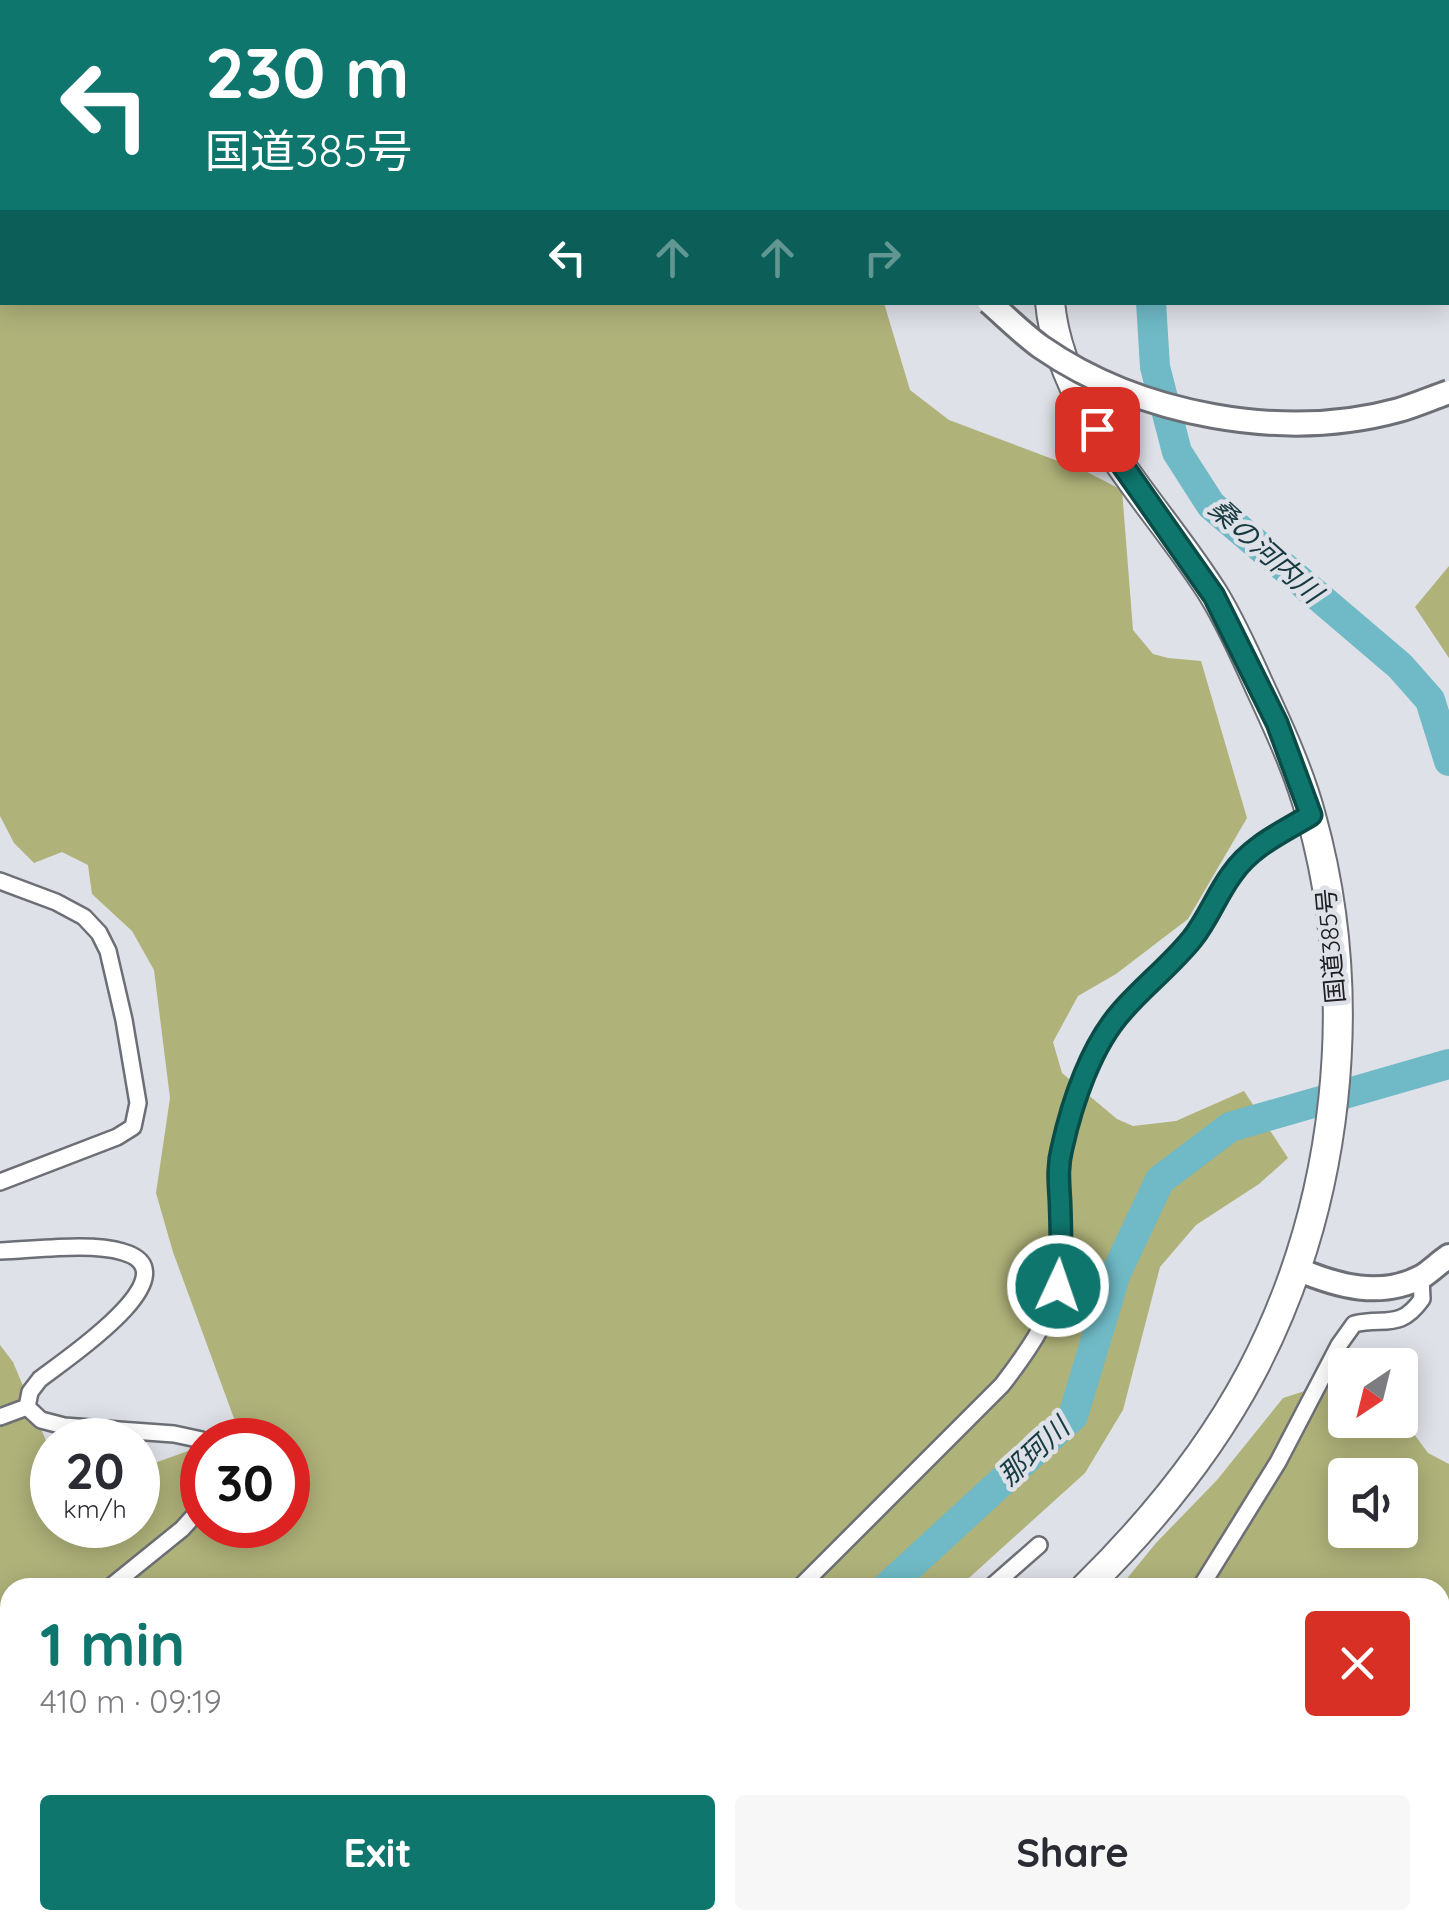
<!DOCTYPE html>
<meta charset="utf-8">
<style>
body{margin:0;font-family:Quicksand,"Noto Sans JP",sans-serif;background:#f7f7f7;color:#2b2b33;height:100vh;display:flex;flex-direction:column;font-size:38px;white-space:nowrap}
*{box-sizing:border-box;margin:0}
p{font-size:32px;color:#7c7c81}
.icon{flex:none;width:55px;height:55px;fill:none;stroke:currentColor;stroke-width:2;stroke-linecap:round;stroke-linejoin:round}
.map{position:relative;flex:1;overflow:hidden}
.sheet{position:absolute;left:0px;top:1578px;width:1450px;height:352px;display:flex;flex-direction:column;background:#fff;border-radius:30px 30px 0 0;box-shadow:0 5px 25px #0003}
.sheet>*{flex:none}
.hud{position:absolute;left:0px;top:0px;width:1450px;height:305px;box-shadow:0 5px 25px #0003;background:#0f766e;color:#fff;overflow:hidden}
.needle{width:65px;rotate:215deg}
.tools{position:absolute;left:1328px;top:1348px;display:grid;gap:20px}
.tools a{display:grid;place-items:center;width:90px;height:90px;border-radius:10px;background:#fff;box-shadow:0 5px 25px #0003;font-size:50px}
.speed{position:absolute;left:30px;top:1418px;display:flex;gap:20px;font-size:50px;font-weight:700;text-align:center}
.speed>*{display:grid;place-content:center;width:130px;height:130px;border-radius:50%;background:#fff;box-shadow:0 5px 25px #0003;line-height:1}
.speed small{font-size:25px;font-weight:400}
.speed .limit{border:15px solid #d22;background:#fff;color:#111}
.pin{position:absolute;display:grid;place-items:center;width:85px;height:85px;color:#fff;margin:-42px;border-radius:20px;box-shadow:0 5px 15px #0006}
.me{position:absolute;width:110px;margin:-55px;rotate:3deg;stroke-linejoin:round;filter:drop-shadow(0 0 8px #0008)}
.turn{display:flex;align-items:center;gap:35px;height:210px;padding:0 40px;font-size:45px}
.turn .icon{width:130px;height:130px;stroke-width:2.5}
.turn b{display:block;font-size:70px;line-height:85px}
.lanes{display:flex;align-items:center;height:95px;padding:0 40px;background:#0003;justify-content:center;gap:50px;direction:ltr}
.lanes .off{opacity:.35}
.round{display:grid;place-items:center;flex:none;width:105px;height:105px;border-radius:10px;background:#f7f7f7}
.overview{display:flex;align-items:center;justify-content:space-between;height:170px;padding:0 40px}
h1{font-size:60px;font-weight:700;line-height:75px;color:#0f766e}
.primary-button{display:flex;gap:20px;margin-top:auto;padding:20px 40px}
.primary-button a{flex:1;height:115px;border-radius:10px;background:#0f766e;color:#fff;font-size:40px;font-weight:700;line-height:115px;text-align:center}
.primary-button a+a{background:#f7f7f7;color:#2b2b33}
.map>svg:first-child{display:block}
.green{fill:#bdbf9c}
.forest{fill:#afb279;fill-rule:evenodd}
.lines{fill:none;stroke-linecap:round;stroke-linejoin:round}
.stream{stroke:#6fbac6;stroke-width:5}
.river{stroke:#6fbac6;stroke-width:30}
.street-casing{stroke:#6d6f76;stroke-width:20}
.secondary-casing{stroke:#6d6f76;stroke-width:28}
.highway-casing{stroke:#6d6f76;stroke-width:32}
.path{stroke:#7f8085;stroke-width:2.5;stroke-dasharray:2.5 8;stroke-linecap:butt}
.street{stroke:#fff;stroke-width:15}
.secondary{stroke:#fff;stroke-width:22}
.highway{stroke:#fff;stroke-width:28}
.secondary-bridge-casing{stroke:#6d6f76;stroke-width:28;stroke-linecap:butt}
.secondary-bridge{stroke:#fff;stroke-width:22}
.route-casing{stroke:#0a4d48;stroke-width:25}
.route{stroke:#0f766e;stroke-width:18}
.labels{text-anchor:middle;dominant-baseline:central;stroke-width:9;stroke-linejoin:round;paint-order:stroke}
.street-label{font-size:25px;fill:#202023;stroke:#dfe1e8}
.water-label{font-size:28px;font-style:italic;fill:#173b41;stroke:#dfe1e8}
</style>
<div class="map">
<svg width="1449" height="1928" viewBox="0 0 1449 1928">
<rect width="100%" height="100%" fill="#dfe1e8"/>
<!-- green -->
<polygon class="green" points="865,0 1349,0 1344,2 866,2"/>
<!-- forest -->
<g class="forest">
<polygon points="0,0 683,0 685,2 2,2 2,302 884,303 910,390 949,420 1087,472 1122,490 1133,630 1153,654 1168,658 1201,661 1247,818 1188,919 1116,974 1078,996 1053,1042 1062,1073 1117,1119 1133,1126 1176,1121 1244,1091 1288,1158 1259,1184 1196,1225 1160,1267 1123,1410 1085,1473 959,1587 10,1588 10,1920 259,1920 259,1928 0,1928 0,1345 13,1362 52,1455 52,1525 138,1525 138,1469 202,1446 202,1525 288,1525 288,1440 219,1440 239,1432 173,1252 156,1193 170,1098 154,970 132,931 92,894 88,865 62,852 34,863 14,843 0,816"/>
<polygon points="1449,566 1449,658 1415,607"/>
<path d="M1345,1378V1420H1400V1415L1428,1453L1449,1464V1928H877L890,1920H1440V1588L1120,1587L1156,1543L1217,1480L1283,1398ZM1345,1475H1400V1530H1345Z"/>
</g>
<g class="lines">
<!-- stream -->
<g class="stream">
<polyline points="1259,2 1270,0"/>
<polyline points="0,1914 10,1916"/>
<polyline points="25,1920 57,1928"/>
</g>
<!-- river -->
<g class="river">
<polyline points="753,2 754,0"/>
<polyline points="1151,302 1155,367 1177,452 1211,505 1400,666 1430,700 1449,761"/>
<polyline points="886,1588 1073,1416 1116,1273 1160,1180 1230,1127 1449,1064"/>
<polyline points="515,1928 530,1920"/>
</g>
<defs>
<g id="street">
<polyline points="0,881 56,902 84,917 99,933 108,951 124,1020 138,1103 133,1127 117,1137 0,1182"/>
<path d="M0,1251C34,1250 91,1242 123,1252C196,1273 62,1362 40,1379L30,1392L27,1407"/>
<polyline points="27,1407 41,1420 64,1426 174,1434 202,1440"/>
<polyline points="0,1417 27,1407"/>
<polyline points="109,1588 182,1529 202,1507"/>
<path d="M799,1588L1002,1385C1025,1355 1049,1322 1058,1285C1063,1265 1061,1245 1060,1224C1060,1199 1056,1173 1061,1148C1072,1103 1091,1045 1123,1010C1145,985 1171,965 1192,939C1208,919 1217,894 1232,874C1252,846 1283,832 1311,815"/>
<polyline points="990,1588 1039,1545"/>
<path d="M1200,1588L1278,1462L1339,1345L1354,1324C1386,1317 1400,1330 1422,1299L1421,1277"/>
<polyline points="1303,1920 1312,1928"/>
<polyline points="298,1928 303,1920"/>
<polyline points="391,1928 404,1920"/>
<polyline points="649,1928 658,1920"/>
<polyline points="1442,1928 1443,1928"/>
</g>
<g id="secondary">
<polyline points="853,0 853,2"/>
<path d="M1297,1269C1337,1286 1381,1299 1423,1276C1432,1270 1440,1262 1449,1256"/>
</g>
<g id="highway">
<polyline points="1448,84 1449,86"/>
<path d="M1050,302C1060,413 1158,505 1214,595C1231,623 1245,654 1258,683C1278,726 1299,771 1311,816C1362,999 1339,1206 1251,1373C1208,1454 1150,1524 1085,1588"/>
<polyline points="760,1928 763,1920"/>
</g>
</defs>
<!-- street casing -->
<use href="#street" class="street-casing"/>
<!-- secondary casing -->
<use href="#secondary" class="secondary-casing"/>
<!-- highway casing -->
<use href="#highway" class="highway-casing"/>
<!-- path -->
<g class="path">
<polyline points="1043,0 1046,2"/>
<polyline points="1247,0 1247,2"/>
<polyline points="1059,2 1062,0"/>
<polyline points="0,178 2,179"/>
</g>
<!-- street -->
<use href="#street" class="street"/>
<!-- secondary -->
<use href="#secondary" class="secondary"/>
<!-- highway -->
<use href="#highway" class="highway"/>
<defs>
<path id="secondary-bridge" d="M989,302C1006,317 1023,334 1041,347C1139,415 1283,442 1399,410C1416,405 1432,398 1449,392"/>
</defs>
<!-- secondary-bridge casing -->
<use href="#secondary-bridge" class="secondary-bridge-casing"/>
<!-- secondary-bridge -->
<use href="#secondary-bridge" class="secondary-bridge"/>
</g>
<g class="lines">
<defs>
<path id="route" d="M1058,1286C1062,1258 1061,1230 1060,1202C1059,1183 1057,1167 1062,1148C1072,1103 1091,1045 1123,1010C1145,985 1171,965 1192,939C1208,919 1217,894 1232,874C1251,846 1283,832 1311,815L1277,723L1214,596L1097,429"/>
</defs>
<!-- route casing -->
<use href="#route" class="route-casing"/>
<!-- route -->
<use href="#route" class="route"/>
</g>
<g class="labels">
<!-- street labels -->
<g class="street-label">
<text transform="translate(1330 946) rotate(-95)">国道385号</text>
</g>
<!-- water labels -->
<g class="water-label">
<text transform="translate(1266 550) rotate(42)">桑の河内川</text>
<text transform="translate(1033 1451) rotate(-43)">那珂川</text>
</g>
</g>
</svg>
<div class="tools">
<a><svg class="needle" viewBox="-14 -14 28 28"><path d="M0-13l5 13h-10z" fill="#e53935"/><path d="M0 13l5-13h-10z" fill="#7c7c81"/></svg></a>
<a><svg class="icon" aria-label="sound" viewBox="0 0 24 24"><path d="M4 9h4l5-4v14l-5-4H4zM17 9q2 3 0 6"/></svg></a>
</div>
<div class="speed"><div>20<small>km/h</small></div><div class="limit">30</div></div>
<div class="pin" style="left:1097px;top:429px;background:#d93025"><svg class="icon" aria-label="arrive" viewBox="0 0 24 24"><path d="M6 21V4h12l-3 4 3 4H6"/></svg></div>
<svg class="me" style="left:1058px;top:1286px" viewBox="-20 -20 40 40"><circle r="17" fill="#0f766e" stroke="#fff" stroke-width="3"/><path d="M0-11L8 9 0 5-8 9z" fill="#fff"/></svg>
<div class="hud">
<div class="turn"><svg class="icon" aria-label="left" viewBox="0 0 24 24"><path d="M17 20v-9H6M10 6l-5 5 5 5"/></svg><div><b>230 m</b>国道385号</div></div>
<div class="lanes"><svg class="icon" aria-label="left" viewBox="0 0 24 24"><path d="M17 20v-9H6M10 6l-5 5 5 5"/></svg><svg class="icon off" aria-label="ahead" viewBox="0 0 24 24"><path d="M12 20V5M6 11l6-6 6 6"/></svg><svg class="icon off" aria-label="ahead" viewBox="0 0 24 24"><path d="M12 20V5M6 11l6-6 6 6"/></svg><svg class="icon off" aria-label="right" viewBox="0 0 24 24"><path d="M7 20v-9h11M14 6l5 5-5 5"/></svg></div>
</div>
<section class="sheet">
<div class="overview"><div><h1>1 min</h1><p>410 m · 09:19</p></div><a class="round" style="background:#d93025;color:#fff"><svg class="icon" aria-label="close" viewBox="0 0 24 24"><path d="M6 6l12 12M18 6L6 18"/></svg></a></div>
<div class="primary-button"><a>Exit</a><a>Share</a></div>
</section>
</div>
